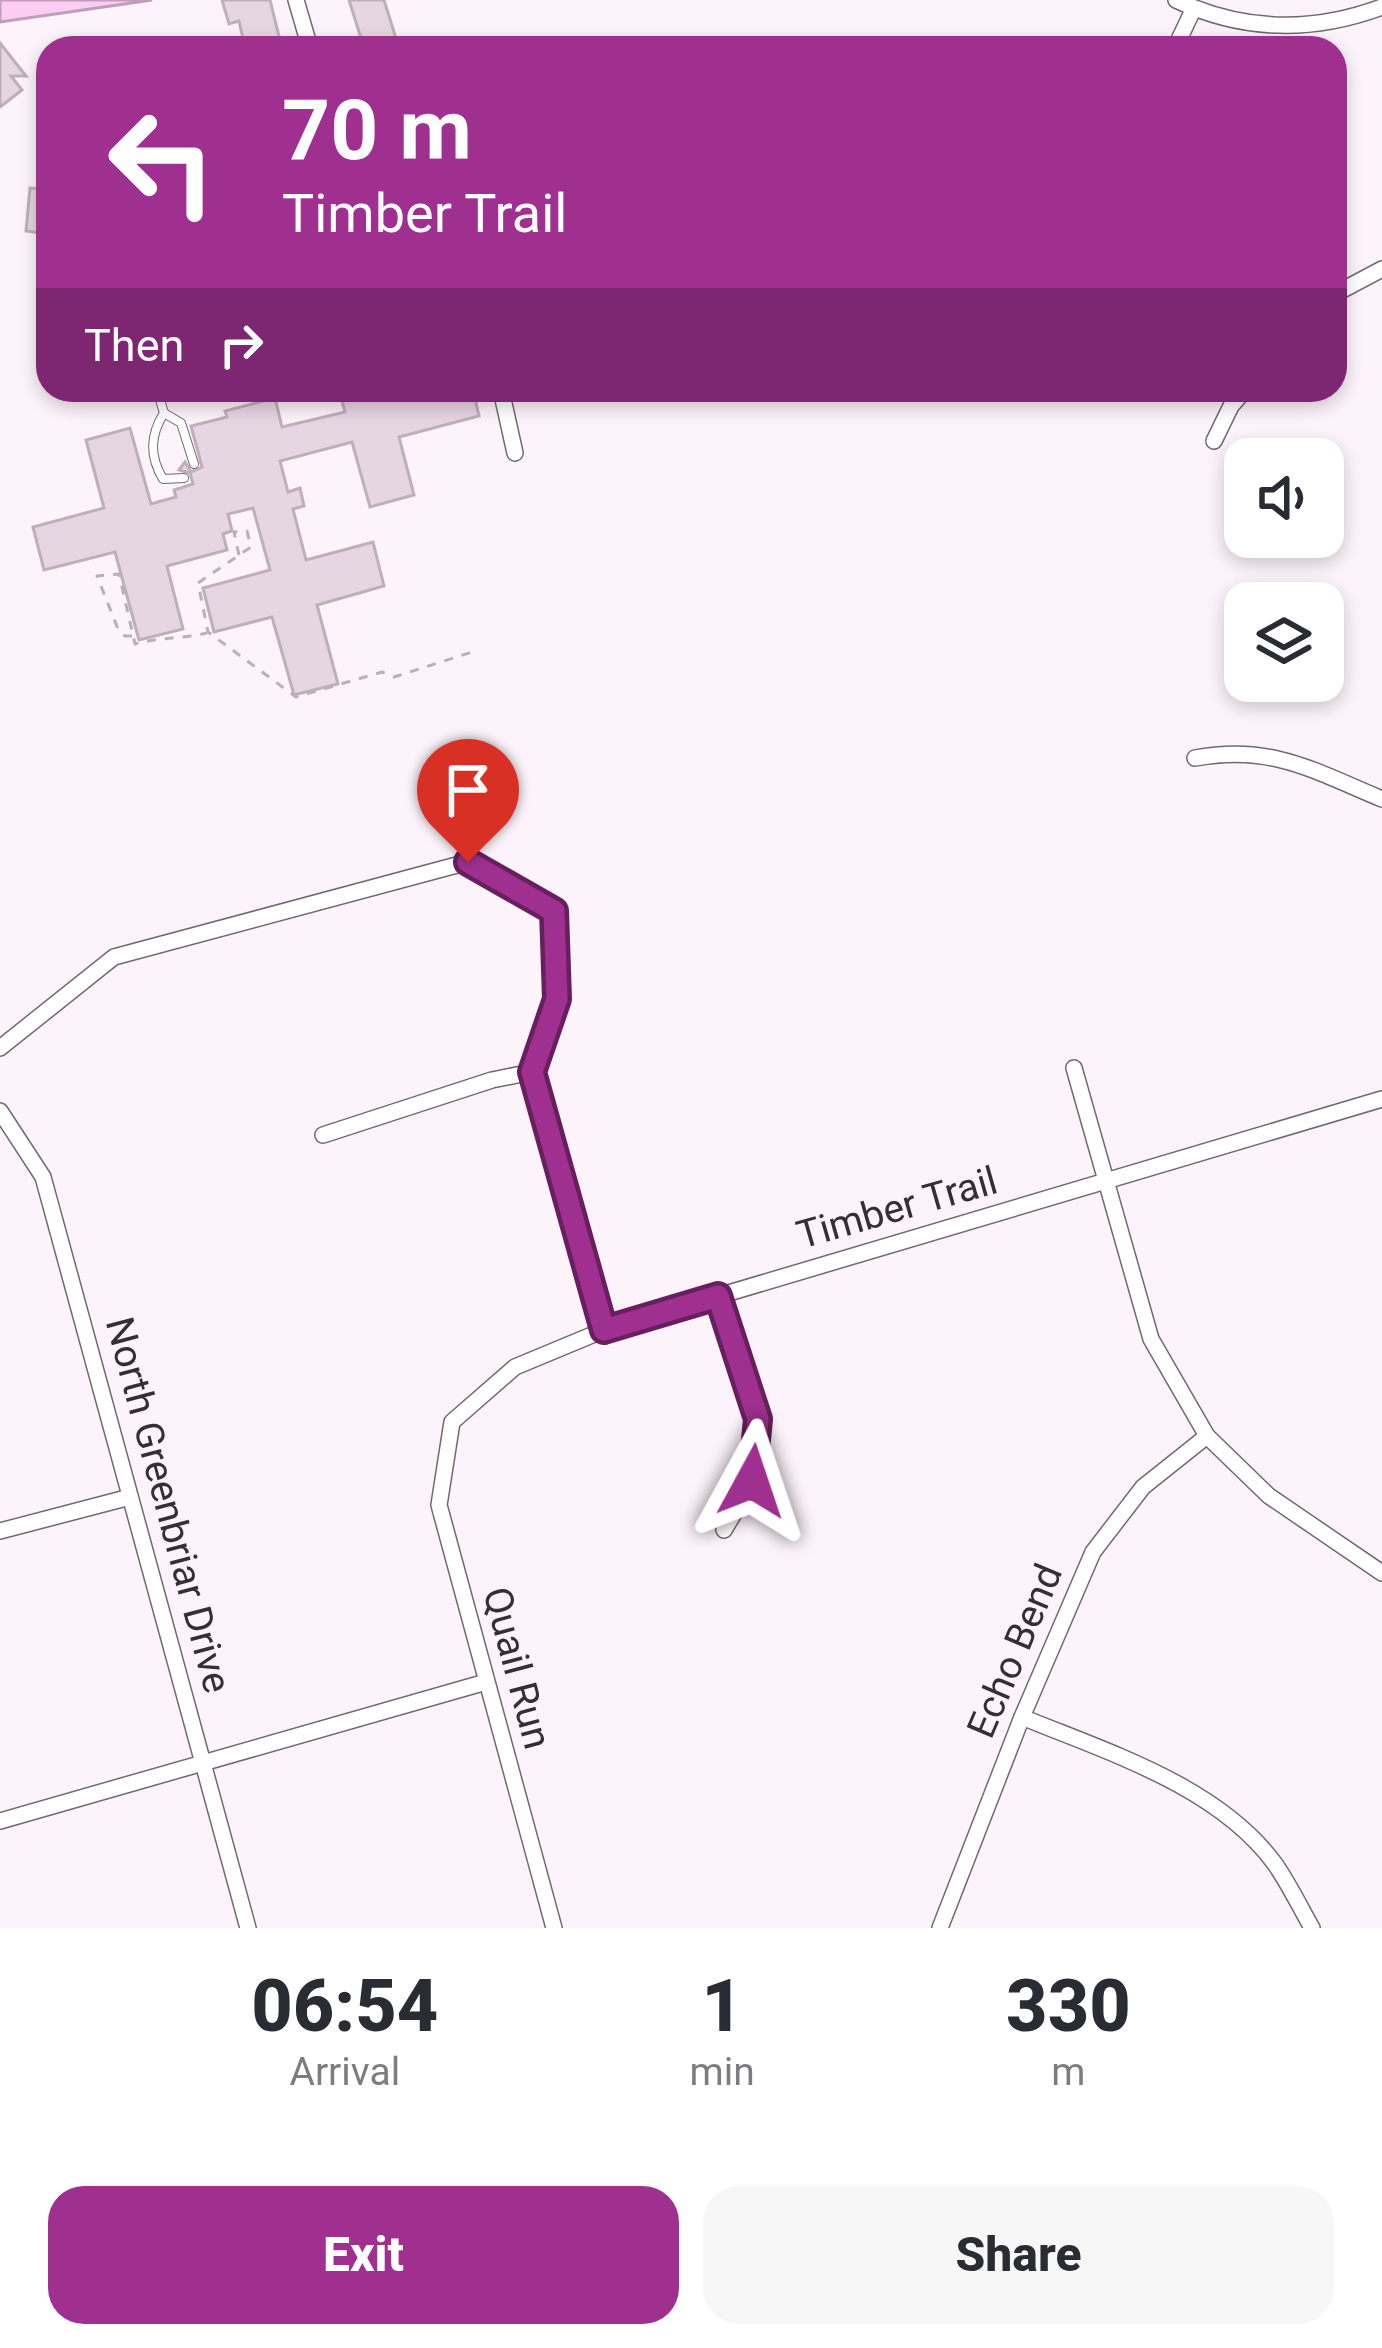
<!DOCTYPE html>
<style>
body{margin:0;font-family:Roboto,sans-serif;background:#f7f7f7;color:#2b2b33;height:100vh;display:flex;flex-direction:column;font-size:45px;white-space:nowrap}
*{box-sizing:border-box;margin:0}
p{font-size:39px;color:#7c7c81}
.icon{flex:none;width:66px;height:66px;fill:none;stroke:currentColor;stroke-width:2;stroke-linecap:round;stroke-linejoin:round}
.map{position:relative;height:1928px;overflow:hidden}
.panel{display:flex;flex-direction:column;background:#fff;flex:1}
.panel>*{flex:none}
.top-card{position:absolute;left:36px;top:36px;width:1311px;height:366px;border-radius:36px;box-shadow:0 6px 18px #0003;background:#9f308f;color:#fff;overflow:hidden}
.controls{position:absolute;left:1224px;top:438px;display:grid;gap:24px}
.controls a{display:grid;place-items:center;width:120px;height:120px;border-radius:24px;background:#fff;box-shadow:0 6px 18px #0003;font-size:60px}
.pin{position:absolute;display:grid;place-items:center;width:102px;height:102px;color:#fff;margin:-123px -51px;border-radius:50% 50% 50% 0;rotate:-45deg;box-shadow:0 0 12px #0007}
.pin .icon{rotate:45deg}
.me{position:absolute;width:132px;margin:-66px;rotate:5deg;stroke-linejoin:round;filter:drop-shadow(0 0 9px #0008)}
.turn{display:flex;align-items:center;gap:42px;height:252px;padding:0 48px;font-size:54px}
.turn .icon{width:156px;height:156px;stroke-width:2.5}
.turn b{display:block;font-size:84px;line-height:102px}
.then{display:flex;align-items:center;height:114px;padding:0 48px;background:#0003;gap:24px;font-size:45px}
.eta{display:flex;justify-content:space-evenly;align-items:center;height:204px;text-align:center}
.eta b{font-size:72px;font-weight:800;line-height:84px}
.button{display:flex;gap:24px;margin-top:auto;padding:24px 48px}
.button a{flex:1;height:138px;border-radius:36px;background:#9f308f;color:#fff;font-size:48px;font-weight:800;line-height:138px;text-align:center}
.button a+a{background:#f7f7f7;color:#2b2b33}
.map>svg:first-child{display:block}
.water{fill:#fccdf2;stroke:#c09eb9;stroke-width:3}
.building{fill:#e6d5e2;stroke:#bfafbb;stroke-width:3}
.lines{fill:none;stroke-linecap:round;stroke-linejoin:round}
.service-casing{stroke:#756771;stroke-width:10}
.minor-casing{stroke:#756771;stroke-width:18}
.path{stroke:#b9b1b7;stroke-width:3;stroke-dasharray:9 9;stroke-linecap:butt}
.service{stroke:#fff;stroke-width:8}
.minor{stroke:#fff;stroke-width:15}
.route-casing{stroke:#671f5d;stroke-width:30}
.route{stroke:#9f308f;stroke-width:21}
.labels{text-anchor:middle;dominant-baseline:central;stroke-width:10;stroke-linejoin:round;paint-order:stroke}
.street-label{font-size:39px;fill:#352f34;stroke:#fdf3fa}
</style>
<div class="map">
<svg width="1382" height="1928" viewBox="0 0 1382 1928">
<rect width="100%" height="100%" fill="#fdf3fa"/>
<!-- water -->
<polygon class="water" points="0,0 152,0 0,22"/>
<!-- building -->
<g class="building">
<polygon points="222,0 270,0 281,45 245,48 239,21 229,24"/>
<polygon points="349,0 384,0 399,48 364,48"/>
<polygon points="0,43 26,76 11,76 22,90 0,107"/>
<polygon points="30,188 48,190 48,234 26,231"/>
<polygon points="339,390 473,390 479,416 399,437 414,495 370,507 352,442 280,461 288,492 300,488 304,506 293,509 306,560 373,542 384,586 317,605 338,684 294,695 272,617 214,632 203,588 270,570 253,508 228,514 232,531 223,534 227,550 167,566 183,629 139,640 115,552 44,570 33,527 104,508 86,440 130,428 151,504 176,497 174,490 193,484 190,473 179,470 185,462 191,472 202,467 191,426 227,417 225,411 275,398 282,427 345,412"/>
</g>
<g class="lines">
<defs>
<g id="service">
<path d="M157,390L164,413C150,435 149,456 163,479L184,478"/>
<polyline points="164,413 181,423 194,464"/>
</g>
<g id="minor">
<polyline points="296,0 310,48"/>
<path d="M1176,0C1244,32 1312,33 1382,7"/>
<polyline points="1175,48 1194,8"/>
<polyline points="1335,294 1382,269"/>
<polyline points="501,390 515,453"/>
<polyline points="1214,441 1231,406 1245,390"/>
<path d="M1195,758C1272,744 1314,771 1382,799"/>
<polyline points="0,1048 114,957 468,862 554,911 557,999 532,1072 604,1330"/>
<polyline points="1074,1068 1151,1339 1207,1436 1269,1496 1382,1573"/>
<polyline points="0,1111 43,1177 248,1928"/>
<polyline points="323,1135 492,1080 532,1072"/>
<polyline points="718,1296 757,1419 753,1482 724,1530"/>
<polyline points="0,1531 130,1497"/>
<path d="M1022,1717C1107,1752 1218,1786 1275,1864C1289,1884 1300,1907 1312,1928"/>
<polyline points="0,1821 486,1682"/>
<polyline points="554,1928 439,1505 452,1422 515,1367 604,1330 1382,1099"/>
<polyline points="940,1928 1022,1717 1093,1552 1143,1487 1207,1436"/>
</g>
</defs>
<!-- service casing -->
<use href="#service" class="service-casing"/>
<!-- minor casing -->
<use href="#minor" class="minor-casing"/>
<!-- path -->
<g class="path">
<polyline points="239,555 234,532 247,531 251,547 198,583 208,632 296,697 382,672 394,677 475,651"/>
<path d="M132,636H125L118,629L97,576L119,574L135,644C160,637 182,639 207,633"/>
</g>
<!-- service -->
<use href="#service" class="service"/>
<!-- minor -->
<use href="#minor" class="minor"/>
</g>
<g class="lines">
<defs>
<polyline id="route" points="468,862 554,911 557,999 532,1072 604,1330 718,1296 758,1419 752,1481"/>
</defs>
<!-- route casing -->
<use href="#route" class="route-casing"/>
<!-- route -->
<use href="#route" class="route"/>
</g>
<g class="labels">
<!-- street labels -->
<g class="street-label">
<text transform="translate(897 1208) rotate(-16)">Timber Trail</text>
<text transform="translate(168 1505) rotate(75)">North Greenbriar Drive</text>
<text transform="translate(1015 1651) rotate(-67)">Echo Bend</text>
<text transform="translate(517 1668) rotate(75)">Quail Run</text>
</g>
</g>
</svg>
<div class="controls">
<a><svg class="icon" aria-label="sound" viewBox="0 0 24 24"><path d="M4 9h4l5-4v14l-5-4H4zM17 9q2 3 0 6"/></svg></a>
<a><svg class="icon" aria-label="layers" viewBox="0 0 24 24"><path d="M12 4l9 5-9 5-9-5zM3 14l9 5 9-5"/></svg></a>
</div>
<div class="pin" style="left:468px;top:862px;background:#d93025"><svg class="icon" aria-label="arrive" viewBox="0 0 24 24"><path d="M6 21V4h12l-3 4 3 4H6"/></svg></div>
<svg class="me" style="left:752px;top:1481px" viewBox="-20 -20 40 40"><path d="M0-17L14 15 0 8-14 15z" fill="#9f308f" stroke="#fff" stroke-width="4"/></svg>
<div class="top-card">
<div class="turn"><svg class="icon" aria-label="left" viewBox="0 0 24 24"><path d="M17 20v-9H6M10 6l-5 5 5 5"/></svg><div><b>70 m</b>Timber Trail</div></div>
<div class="then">Then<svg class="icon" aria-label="right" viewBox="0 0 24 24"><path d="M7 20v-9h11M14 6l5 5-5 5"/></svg></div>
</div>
</div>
<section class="panel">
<div class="eta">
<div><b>06:54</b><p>Arrival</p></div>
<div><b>1</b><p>min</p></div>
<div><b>330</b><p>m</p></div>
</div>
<div class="button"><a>Exit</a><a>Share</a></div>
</section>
